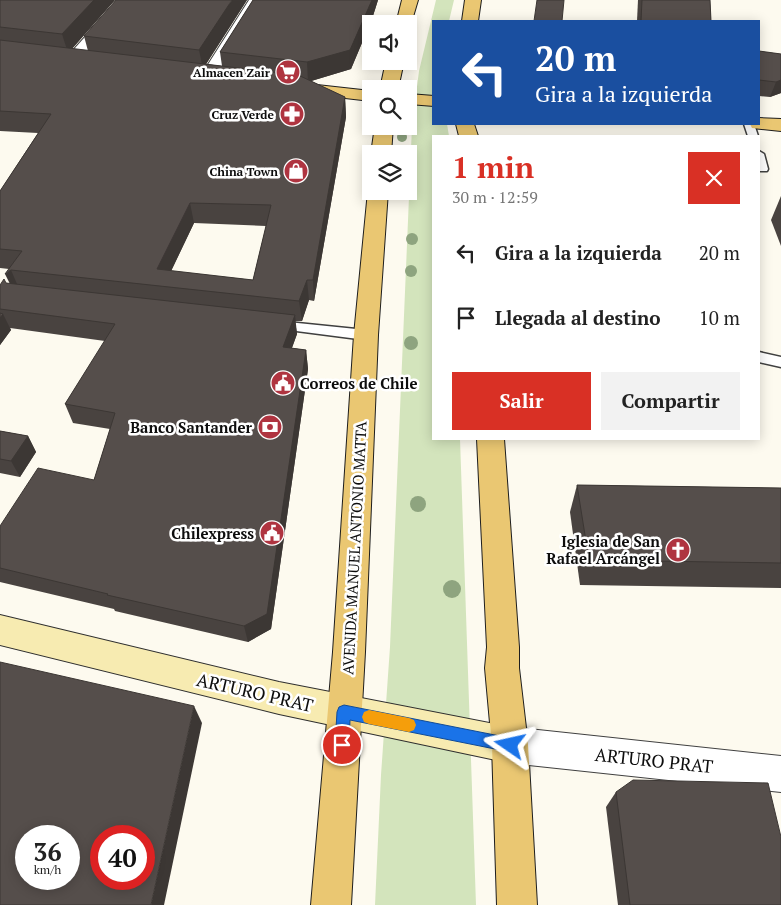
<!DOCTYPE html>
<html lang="es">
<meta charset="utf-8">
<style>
body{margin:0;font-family:"PT Serif",serif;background:#f2f2f2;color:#222;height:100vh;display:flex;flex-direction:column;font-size:19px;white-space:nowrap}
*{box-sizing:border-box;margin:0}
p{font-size:16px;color:#767676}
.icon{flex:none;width:28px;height:28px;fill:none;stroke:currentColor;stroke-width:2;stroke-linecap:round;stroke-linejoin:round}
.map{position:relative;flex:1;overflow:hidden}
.sheet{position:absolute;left:432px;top:135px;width:328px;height:305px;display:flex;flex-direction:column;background:#fff;border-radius:0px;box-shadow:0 2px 12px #0003}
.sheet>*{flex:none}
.guide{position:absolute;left:432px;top:20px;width:328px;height:105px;border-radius:0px;box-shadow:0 2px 12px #0003;background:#1a4fa0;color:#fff;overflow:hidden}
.controls{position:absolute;left:362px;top:15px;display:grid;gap:10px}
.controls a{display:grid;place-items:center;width:55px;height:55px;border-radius:0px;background:#fff;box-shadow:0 2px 12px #0003;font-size:25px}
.speed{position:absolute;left:15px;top:825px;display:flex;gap:10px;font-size:25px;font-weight:700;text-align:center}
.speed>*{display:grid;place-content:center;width:65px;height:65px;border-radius:50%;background:#fff;box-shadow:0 2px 12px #0003;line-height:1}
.speed small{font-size:12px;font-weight:400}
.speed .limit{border:8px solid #d22;background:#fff;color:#111}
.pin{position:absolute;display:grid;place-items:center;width:42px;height:42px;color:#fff;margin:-21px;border:2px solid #fff;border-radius:50%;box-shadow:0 1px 5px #0007}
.me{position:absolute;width:55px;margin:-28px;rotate:281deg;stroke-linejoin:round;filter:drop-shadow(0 0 4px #0008)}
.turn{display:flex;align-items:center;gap:18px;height:105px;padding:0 20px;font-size:22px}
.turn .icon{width:65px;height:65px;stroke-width:2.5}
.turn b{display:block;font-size:35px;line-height:42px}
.round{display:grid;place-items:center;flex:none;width:52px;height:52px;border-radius:0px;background:#f2f2f2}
.headline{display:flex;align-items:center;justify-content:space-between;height:85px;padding:0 20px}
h1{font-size:30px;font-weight:700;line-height:38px;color:#d93025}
.cta{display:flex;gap:10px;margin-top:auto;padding:10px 20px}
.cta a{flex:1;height:58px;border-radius:0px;background:#d93025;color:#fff;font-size:20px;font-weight:700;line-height:58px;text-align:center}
.cta a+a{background:#f2f2f2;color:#222}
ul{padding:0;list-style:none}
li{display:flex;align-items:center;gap:15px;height:65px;padding:0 20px}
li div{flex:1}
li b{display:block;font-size:19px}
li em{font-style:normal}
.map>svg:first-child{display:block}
.green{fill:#d3e4bc}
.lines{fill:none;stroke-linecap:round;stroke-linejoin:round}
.lane-casing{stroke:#404040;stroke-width:3}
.street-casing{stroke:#404040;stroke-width:2}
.secondary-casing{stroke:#2f2f2f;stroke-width:2}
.primary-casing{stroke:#1e1e1e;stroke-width:2}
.lane{fill:#fff;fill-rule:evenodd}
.street{fill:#fff;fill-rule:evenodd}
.secondary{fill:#f7ebb1;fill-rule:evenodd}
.primary{fill:#eac772;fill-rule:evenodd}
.tree{fill:#8ea47f}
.wall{fill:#494340;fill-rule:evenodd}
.shaded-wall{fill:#3c3734}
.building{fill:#554e4b;stroke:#3c3734;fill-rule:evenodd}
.route{fill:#1a73e8;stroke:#114b97}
.slow{fill:#f59e0b}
.labels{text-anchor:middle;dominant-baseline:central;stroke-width:5;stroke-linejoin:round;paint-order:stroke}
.far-poi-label{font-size:12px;font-weight:bold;fill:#0d0d0d;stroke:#fff;text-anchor:end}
.poi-label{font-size:15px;font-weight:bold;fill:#0d0d0d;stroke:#fff;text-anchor:end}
.street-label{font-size:15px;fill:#0d0d0d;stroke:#fff}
.near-street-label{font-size:18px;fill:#0d0d0d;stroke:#fff}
</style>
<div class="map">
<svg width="781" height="905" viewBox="0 0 781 905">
<rect width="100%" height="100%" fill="#fdfaef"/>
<!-- green -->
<polygon class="green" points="436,0 454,0 449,21 434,21 434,124 447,124 449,136 434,136 434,439 460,439 476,905 375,905 381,775 390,647 412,126 419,71"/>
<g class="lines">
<defs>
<g id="lane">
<polygon points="744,124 754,124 758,136 748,136"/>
<polygon points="759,151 764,154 768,169 767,171 759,171"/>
<polygon points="278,321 366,330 371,332 373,335 371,338 366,340 273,328 271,325 273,322"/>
<polygon points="759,352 781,357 781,367 759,362"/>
</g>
<g id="street">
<polygon points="118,0 134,0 79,65 73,66 67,65 64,61 67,57"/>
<polygon points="249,0 265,0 215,81 209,82 203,81 200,77"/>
<polygon points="510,727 781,756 781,792 510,763 498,757 492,745 498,733"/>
</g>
<polygon id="secondary" points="0,615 279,682 510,727 522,733 528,745 522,757 510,763 279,714 0,645"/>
<g id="primary">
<polygon points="402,0 418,0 410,27 409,24 396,24"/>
<polygon points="465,0 481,0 478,21 462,21"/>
<polygon points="386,61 404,61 398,89 380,89"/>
<polygon points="299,83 371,91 371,101 293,92 290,88 293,84"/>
<polygon points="409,94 434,96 434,106 409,104"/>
<polygon points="759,118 781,119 781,131 752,128 750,124 759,124"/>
<polygon points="456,124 474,124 478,136 459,136"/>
<polygon points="375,126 393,126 391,154 371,154"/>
<polygon points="371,187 371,191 388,191 378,335 365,652 351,905 311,905 333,652 354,335 368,191"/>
<polygon points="477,439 504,439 519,647 519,668 528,745 537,905 497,905 492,745 485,668 487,647"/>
</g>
</defs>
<!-- lane casing -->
<use href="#lane" class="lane-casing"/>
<!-- street casing -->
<use href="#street" class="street-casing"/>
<!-- secondary casing -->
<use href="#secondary" class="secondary-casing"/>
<!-- primary casing -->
<use href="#primary" class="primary-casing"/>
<!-- lane -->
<use href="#lane" class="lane"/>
<!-- street -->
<use href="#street" class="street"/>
<!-- secondary -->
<use href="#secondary" class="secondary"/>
<!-- primary -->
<use href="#primary" class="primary"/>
</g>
<!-- trees -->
<g class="tree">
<circle cx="402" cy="137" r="5"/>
<circle cx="412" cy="239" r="6"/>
<circle cx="411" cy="271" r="6"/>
<circle cx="411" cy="343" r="7"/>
<circle cx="418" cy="504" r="8"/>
<circle cx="452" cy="589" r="9"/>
</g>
<!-- wall -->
<g class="wall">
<path d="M0,0H115L72,49L88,51L84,36L247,0L206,64L222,66L220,52L253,0H378L372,19L351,69L311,81L345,97L346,117L314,301L309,300L302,321H295L297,334L292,348L306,350L308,369L271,629L248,642L115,611L114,609L0,582V526L94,480L110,429L73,423L65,404L105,341L10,328L11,330L0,345V285L6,283L10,284L9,269L0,268V191L38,133L0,131ZM194,223L266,226L253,280L171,271Z"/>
<polygon points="638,0 710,0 711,21 637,21"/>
<polygon points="759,51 781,54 781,93 770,97 759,96"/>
<polygon points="781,196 781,246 771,220"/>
<polygon points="0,431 28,436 36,452 20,477 0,473"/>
<polygon points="577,485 781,488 781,588 580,585 570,512"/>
<polygon points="616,792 781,905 618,905 606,807"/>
</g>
<!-- shaded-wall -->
<g class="shaded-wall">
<polygon points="94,0 115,0 68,53 62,34"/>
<polygon points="232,0 247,0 203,69 199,50"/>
<polygon points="372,0 378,0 372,19 351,69 308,82 307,62"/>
<polygon points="781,80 781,93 770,97 776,82"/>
<polygon points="345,97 346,117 314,301 313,280"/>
<polygon points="190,203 194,223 164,286 157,269"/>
<polygon points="11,270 20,291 15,294 5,274"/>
<polygon points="307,280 309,300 302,321 299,301"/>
<polygon points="3,314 11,330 0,345 0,318"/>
<polygon points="295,315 297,334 285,366 283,347"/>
<polygon points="306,350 308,369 271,629 248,642 244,626"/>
<polygon points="28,436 36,452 20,477 11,461"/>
<polygon points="194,706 202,723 164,905 151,905"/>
</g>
<!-- building -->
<g class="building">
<polygon points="0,0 94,0 62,34 0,27"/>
<polygon points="116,0 232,0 199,50 84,36"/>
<polygon points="253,0 372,0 350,50 307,62 220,52"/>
<polygon points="537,0 564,0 562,21 534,21"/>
<polygon points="642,0 710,0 711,21 641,21"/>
<path d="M0,40L298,75L345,97L313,280H307L299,301L11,270L5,274L22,251L0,249V191L51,114L0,111ZM190,203L271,205L253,280L157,269Z"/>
<polygon points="759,51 781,54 781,80 776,82 759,80"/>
<polygon points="4,279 6,283 295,315 283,347 306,350 267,614 244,626 107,595 108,594 0,568 0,526 38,468 94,480 115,413 65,404 115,324 0,309 0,285"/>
<polygon points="0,313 3,314 0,318"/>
<polygon points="0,431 28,436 11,461 0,459"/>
<polygon points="577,485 781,488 781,563 589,560"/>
<path d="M0,662L194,706L151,905H0ZM26,836H69V879H26ZM101,836H144V879H101Z"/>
<polygon points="633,780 768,783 781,837 781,905 630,905 616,792"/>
</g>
<!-- route -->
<polygon class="route" points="344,705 510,738 515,740 517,745 515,750 510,752 350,720 349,745 347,750 342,752 337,750 335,745 337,712 339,707"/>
<!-- slow -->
<polygon class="slow" points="369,710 409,718 414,720 416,725 414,730 409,732 369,724 364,722 362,717 364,712"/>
<!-- icons -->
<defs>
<symbol id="supermarket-disc" viewBox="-11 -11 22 22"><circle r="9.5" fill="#af3440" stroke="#fff"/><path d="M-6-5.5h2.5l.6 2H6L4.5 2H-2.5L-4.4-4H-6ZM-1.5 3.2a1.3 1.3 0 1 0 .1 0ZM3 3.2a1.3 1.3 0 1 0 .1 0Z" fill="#fff"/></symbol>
<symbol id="pharmacy-disc" viewBox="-11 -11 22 22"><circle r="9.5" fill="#af3440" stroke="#fff"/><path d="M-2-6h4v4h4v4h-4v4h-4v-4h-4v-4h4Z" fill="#fff"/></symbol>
<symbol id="shop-disc" viewBox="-11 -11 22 22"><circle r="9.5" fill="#af3440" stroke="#fff"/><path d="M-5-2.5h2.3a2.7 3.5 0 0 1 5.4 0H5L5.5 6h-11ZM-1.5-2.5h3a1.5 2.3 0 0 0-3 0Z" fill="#fff"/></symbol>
<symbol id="civic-disc" viewBox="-11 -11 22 22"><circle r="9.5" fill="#af3440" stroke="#fff"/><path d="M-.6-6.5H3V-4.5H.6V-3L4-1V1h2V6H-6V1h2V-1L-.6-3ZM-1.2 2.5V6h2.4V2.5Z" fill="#fff"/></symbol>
<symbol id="bank-disc" viewBox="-11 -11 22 22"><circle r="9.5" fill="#af3440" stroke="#fff"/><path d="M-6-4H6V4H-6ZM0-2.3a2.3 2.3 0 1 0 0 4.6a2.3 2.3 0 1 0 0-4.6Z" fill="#fff"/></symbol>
<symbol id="church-disc" viewBox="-11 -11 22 22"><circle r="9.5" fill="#af3440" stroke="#fff"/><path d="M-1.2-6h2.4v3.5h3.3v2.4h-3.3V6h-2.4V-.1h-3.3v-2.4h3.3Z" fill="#fff"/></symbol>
</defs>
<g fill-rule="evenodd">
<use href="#supermarket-disc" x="274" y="58" width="28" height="28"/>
<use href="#pharmacy-disc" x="278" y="100" width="28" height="28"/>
<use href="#shop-disc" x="282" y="157" width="28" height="28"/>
<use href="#civic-disc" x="269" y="369" width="28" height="28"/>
<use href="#bank-disc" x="256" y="413" width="28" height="28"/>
<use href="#civic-disc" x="258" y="519" width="28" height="28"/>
<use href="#church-disc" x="664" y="536" width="28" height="28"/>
</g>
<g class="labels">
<!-- far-poi labels -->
<g class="far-poi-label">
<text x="270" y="72">Almacen Zair</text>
<text x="274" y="114">Cruz Verde</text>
<text x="278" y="171">China Town</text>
</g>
<!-- poi labels -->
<g class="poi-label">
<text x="300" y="383" text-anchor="start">Correos de Chile</text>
<text x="252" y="427">Banco Santander</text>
<text x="254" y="533">Chilexpress</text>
<text x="660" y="541">Iglesia de San<tspan x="660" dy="17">Rafael Arcángel</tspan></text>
</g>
<!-- street labels -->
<g class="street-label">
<text transform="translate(354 548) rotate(-87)">AVENIDA MANUEL ANTONIO MATTA</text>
</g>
<!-- near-street labels -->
<g class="near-street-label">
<text transform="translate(255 692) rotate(13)">ARTURO PRAT</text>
<text transform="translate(654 760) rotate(6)">ARTURO PRAT</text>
</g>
</g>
</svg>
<div class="controls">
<a><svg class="icon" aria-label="sound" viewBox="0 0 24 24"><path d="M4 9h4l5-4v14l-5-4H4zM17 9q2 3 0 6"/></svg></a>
<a><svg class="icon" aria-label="search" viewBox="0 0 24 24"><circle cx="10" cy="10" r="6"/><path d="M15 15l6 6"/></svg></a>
<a><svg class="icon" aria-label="layers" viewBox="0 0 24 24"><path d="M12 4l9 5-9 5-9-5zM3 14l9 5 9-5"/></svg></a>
</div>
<div class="speed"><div>36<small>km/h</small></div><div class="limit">40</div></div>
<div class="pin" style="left:342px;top:745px;background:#d93025"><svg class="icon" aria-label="arrive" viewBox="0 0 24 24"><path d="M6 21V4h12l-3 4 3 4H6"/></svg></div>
<svg class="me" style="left:510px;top:745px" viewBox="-20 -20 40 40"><path d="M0-17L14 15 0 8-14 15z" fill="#1a73e8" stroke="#fff" stroke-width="4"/></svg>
<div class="guide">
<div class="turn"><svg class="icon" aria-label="left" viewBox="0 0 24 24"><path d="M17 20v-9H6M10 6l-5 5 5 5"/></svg><div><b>20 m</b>Gira a la izquierda</div></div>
</div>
<section class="sheet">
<div class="headline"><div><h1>1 min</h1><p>30 m · 12:59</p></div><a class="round" style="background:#d93025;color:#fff"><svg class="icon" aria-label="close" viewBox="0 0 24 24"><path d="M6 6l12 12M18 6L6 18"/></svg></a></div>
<ul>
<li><svg class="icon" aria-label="left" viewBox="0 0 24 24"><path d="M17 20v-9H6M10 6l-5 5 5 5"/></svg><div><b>Gira a la izquierda</b></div><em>20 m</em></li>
<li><svg class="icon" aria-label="arrive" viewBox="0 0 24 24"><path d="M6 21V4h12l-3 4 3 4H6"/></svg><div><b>Llegada al destino</b></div><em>10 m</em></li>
</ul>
<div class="cta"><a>Salir</a><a>Compartir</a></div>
</section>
</div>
